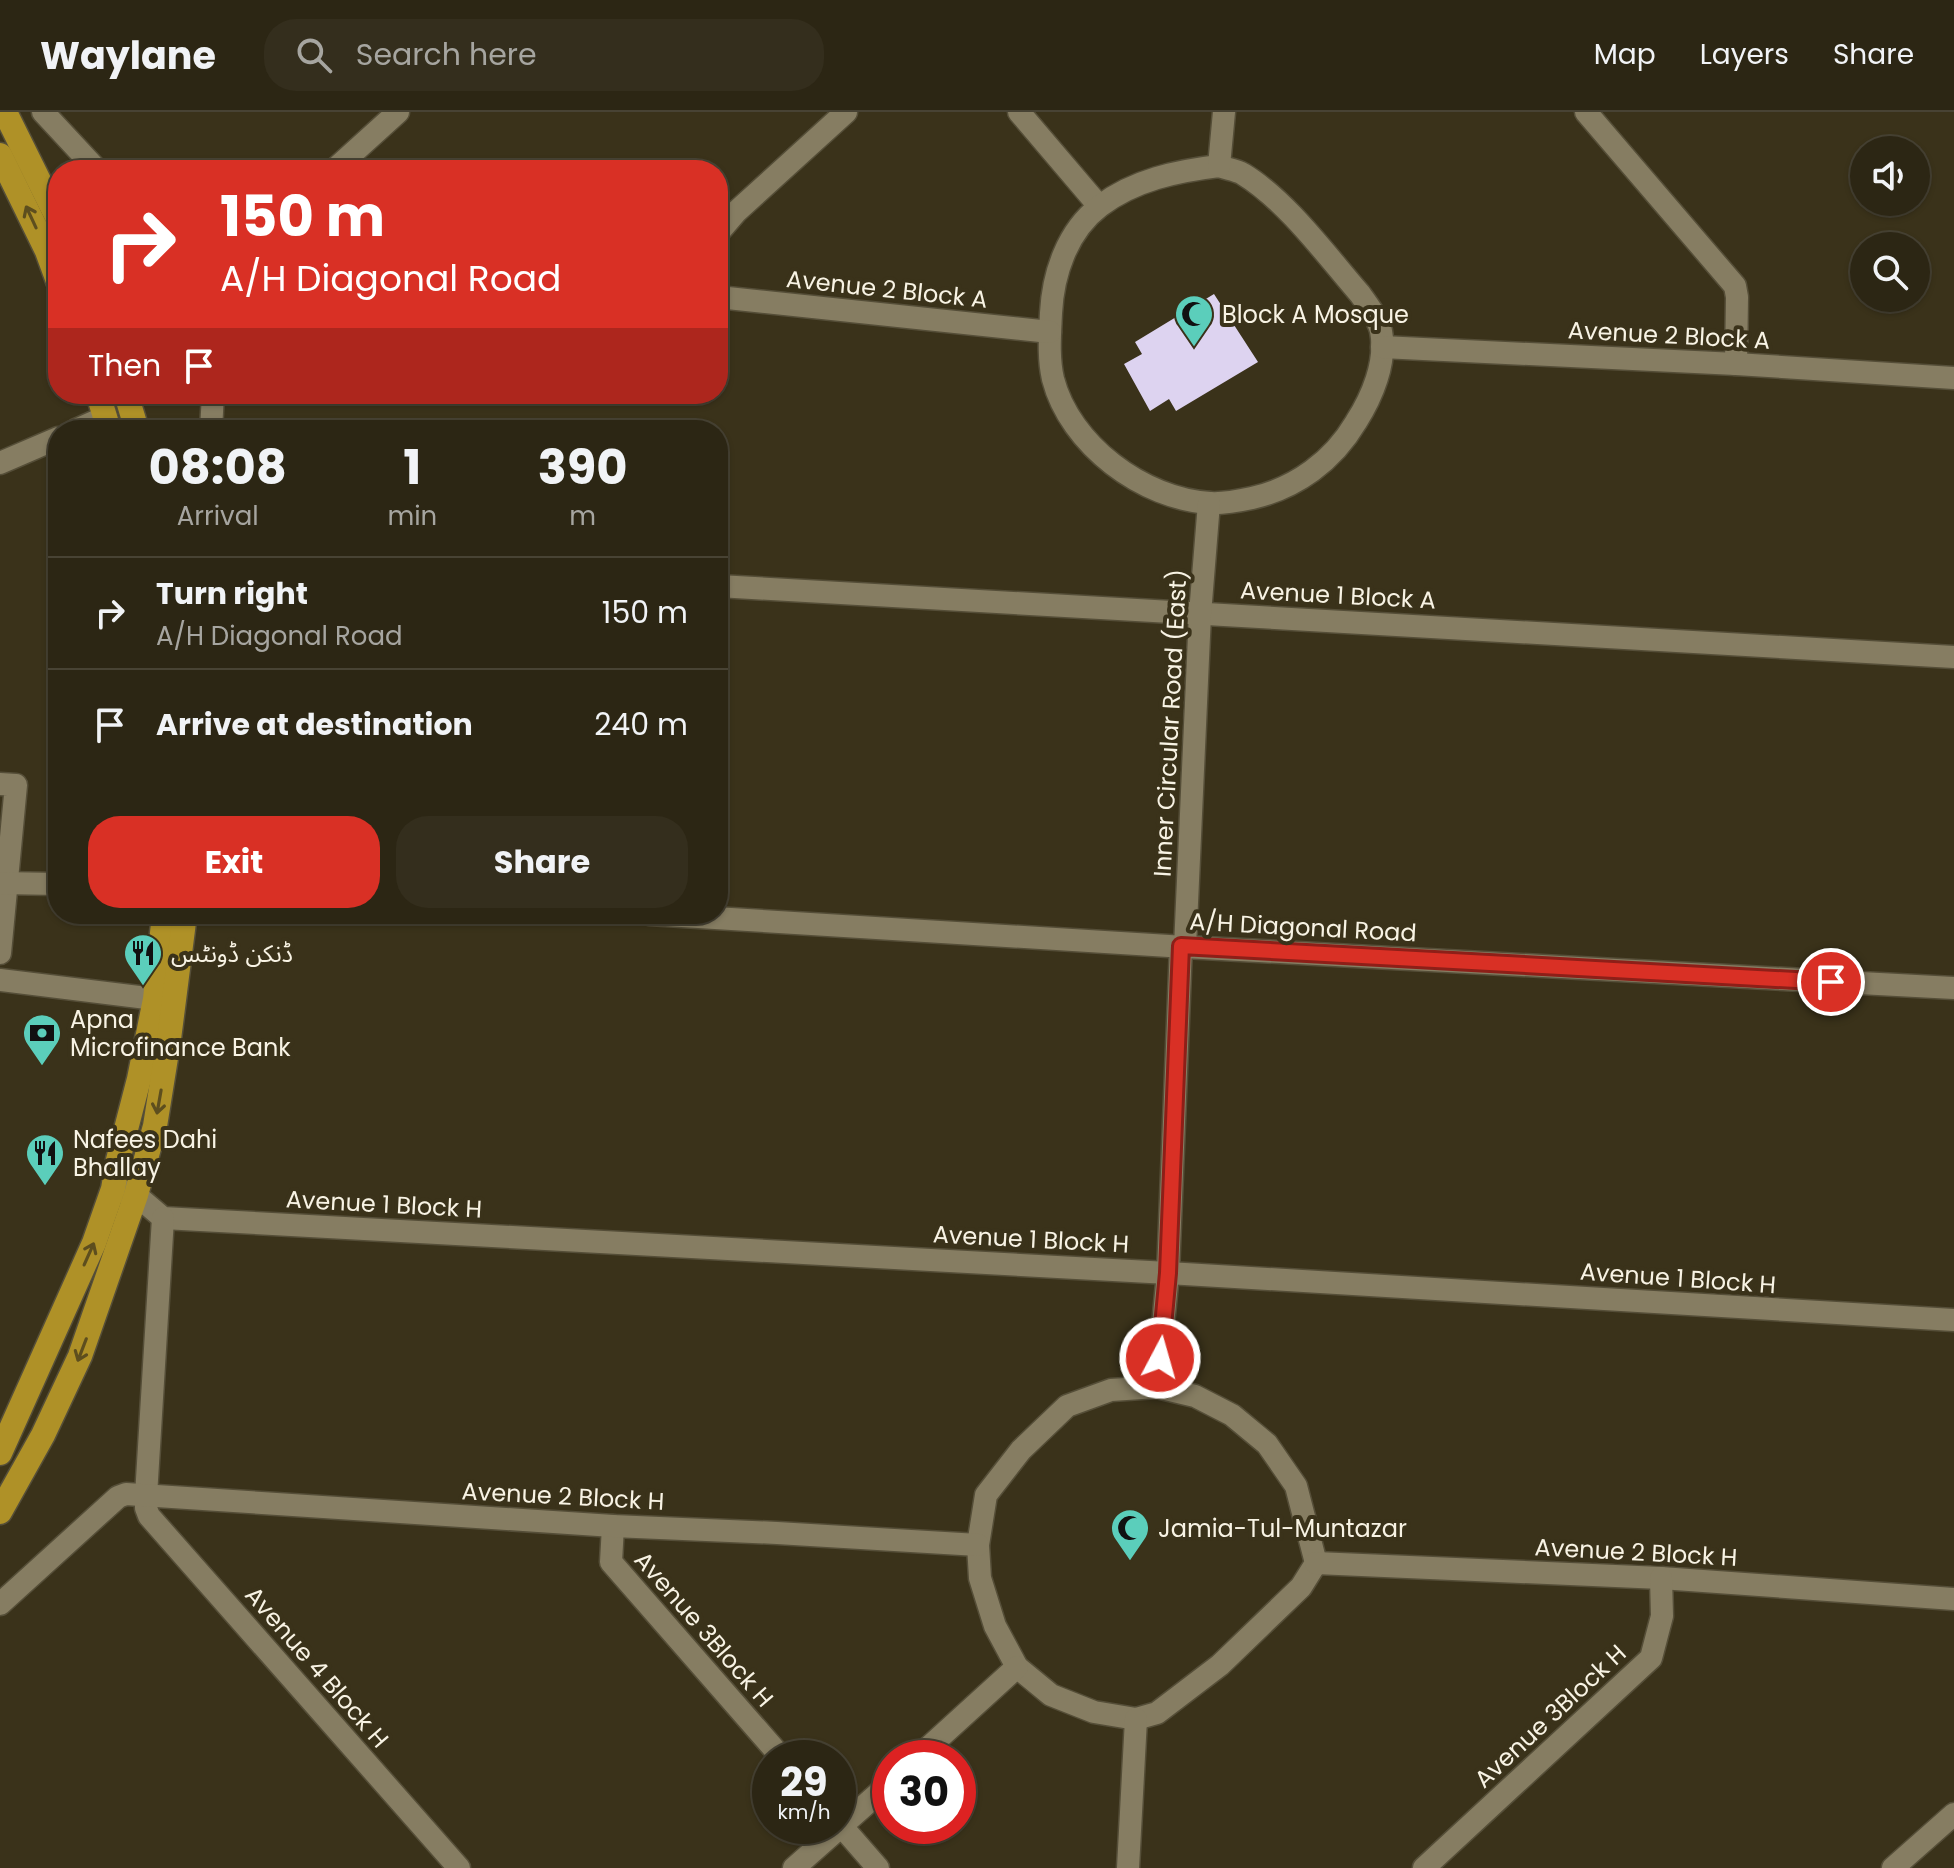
<!DOCTYPE html>
<meta charset="utf-8">
<style>
body{margin:0;font-family:Poppins,"Noto Sans Arabic",sans-serif;background:#342e1d;color:#f1f3f6;height:100vh;display:flex;flex-direction:column;font-size:30px;white-space:nowrap}
*{box-sizing:border-box;margin:0}
p{font-size:26px;color:#a6a5a0}
.icon{flex:none;width:44px;height:44px;fill:none;stroke:currentColor;stroke-width:2;stroke-linecap:round;stroke-linejoin:round}
.map{position:relative;flex:1;overflow:hidden}
.side{position:absolute;left:48px;top:308px;width:680px;height:504px;display:flex;flex-direction:column;background:#2c2614;border-radius:32px;box-shadow:0 2px 6px #0004,0 0 0 2px #484334}
.side>*{flex:none}
.banner{position:absolute;left:48px;top:48px;width:680px;height:244px;border-radius:32px;box-shadow:0 2px 6px #0004,0 0 0 2px #484334;background:#d93025;color:#fff;overflow:hidden}
.tools{position:absolute;left:1850px;top:24px;display:grid;gap:16px}
.tools a{display:grid;place-items:center;width:80px;height:80px;border-radius:50%;background:#2c2614;box-shadow:0 2px 6px #0004,0 0 0 2px #484334;font-size:40px}
.speed{position:absolute;left:752px;top:1628px;display:flex;gap:16px;font-size:40px;font-weight:700;text-align:center}
.speed>*{display:grid;place-content:center;width:104px;height:104px;border-radius:50%;background:#2c2614;box-shadow:0 2px 6px #0004,0 0 0 2px #484334;line-height:1}
.speed small{font-size:20px;font-weight:400}
.speed .limit{border:12px solid #d22;background:#fff;color:#111}
.pin{position:absolute;display:grid;place-items:center;width:68px;height:68px;color:#fff;margin:-34px;border:4px solid #fff;border-radius:50%;box-shadow:0 2px 8px #0007}
.me{position:absolute;width:88px;margin:-44px;rotate:6deg;stroke-linejoin:round;filter:drop-shadow(0 0 6px #0008)}
.turn{display:flex;align-items:center;gap:28px;height:168px;padding:0 40px;font-size:36px}
.turn .icon{width:104px;height:104px;stroke-width:2.5}
.turn b{display:block;font-size:56px;line-height:68px}
.then{display:flex;align-items:center;height:76px;padding:0 40px;background:#0003;gap:16px;font-size:30px}
.eta{display:flex;justify-content:space-evenly;align-items:center;height:136px;text-align:center}
.eta b{font-size:48px;font-weight:700;line-height:56px}
.button{display:flex;gap:16px;margin-top:auto;padding:16px 40px}
.button a{flex:1;height:92px;border-radius:32px;background:#d93025;color:#fff;font-size:32px;font-weight:700;line-height:92px;text-align:center}
.button a+a{background:#342e1d;color:#f1f3f6}
ul{padding:0;list-style:none}
li{display:flex;align-items:center;gap:24px;height:112px;padding:0 40px;border-top:2px solid #484334}
li div{flex:1}
li b{display:block;font-size:30px}
li em{font-style:normal}
header{display:flex;align-items:center;gap:48px;box-sizing:border-box;height:112px;padding:0 40px;background:#2c2614;border-bottom:2px solid #484334}
header strong{font-size:38px}
nav{display:flex;gap:44px;margin-inline-start:auto;font-size:28px}
.search{width:560px;height:72px;background:#342e1d;display:flex;align-items:center;gap:20px;box-sizing:border-box;padding:0 28px;border-radius:32px;color:#a6a5a0;font-size:30px}
.map>svg:first-child{display:block}
.building{fill:#ddd3f0}
.lines{fill:none;stroke-linecap:round;stroke-linejoin:round}
.minor-casing{stroke:#554e38;stroke-width:25}
.major-casing{stroke:#554e38;stroke-width:27}
.minor{stroke:#867d62;stroke-width:22}
.major{stroke:#af9127;stroke-width:24}
.oneway{stroke:#5d4e1e}
.route-casing{stroke:#8d1f18;stroke-width:20}
.route{stroke:#d93025;stroke-width:14}
.labels{text-anchor:middle;dominant-baseline:central;stroke-width:8;stroke-linejoin:round;paint-order:stroke}
.street-label{font-size:24px;fill:#f8f3e4;stroke:#3a321a}
.poi-label{font-size:24px;fill:#f8f3e4;stroke:#3a321a;text-anchor:start}
</style>
<header>
<strong>Waylane</strong>
<div class="search"><svg class="icon" aria-label="search" viewBox="0 0 24 24"><circle cx="10" cy="10" r="6"/><path d="M15 15l6 6"/></svg>Search here</div>
<nav><a>Map</a><a>Layers</a><a>Share</a></nav>
</header>
<div class="map">
<svg width="1954" height="1756" viewBox="0 0 1954 1756">
<rect width="100%" height="100%" fill="#3a321a"/>
<!-- building -->
<polygon class="building" points="1214,182 1258,250 1176,299 1169,287 1150,299 1124,252 1142,242 1135,230"/>
<g class="lines">
<defs>
<g id="minor">
<polyline points="43,0 97,58"/>
<polyline points="1019,0 1099,94"/>
<polyline points="1586,0 1735,174 1737,185 1736,252"/>
<path d="M1219,54C1227,57 1236,58 1243,62C1286,88 1327,144 1360,182C1368,193 1378,206 1381,219C1387,250 1372,285 1356,310C1333,349 1296,376 1252,386C1238,389 1223,392 1210,391C1143,387 1070,333 1053,267C1048,245 1050,223 1051,201C1053,162 1067,119 1100,94C1134,68 1177,59 1219,54Z"/>
<polyline points="1219,54 1224,0"/>
<polyline points="334,58 398,0"/>
<polyline points="718,121 736,100 846,0"/>
<polyline points="718,185 1050,220"/>
<polyline points="1382,235 1736,252 1954,266"/>
<polyline points="76,318 105,305"/>
<polyline points="211,318 213,282"/>
<polyline points="0,351 58,326"/>
<polyline points="718,474 1954,545"/>
<polyline points="0,672 16,673 0,841"/>
<polyline points="0,771 58,772"/>
<polyline points="649,802 1185,835 1954,876"/>
<polyline points="1185,835 1200,502 1209,391"/>
<polyline points="0,868 155,887"/>
<polyline points="122,1079 136,1083 163,1106 1168,1161 1954,1208"/>
<polyline points="163,1106 146,1384 146,1396 149,1404 459,1756"/>
<polygon points="1157,1275 1195,1284 1232,1303 1267,1332 1296,1374 1316,1451 1301,1475 1220,1553 1157,1601 1136,1607 1094,1600 1051,1583 1017,1555 995,1514 980,1466 978,1433 986,1383 1021,1338 1067,1294 1111,1278"/>
<polyline points="1157,1275 1168,1161 1181,834"/>
<polyline points="613,1414 611,1450 782,1646"/>
<polyline points="1316,1451 1661,1466 1954,1487"/>
<polyline points="0,1492 118,1385 126,1382 613,1414 777,1421 978,1433"/>
<polyline points="917,1646 1017,1555"/>
<polyline points="838,1710 878,1756"/>
<polyline points="794,1756 890,1671"/>
<polyline points="1128,1756 1136,1607"/>
<polyline points="1424,1756 1651,1546 1662,1504 1661,1466"/>
<polyline points="1893,1756 1954,1702"/>
</g>
<g id="major">
<polyline points="5,0 58,107"/>
<polyline points="0,43 47,139 58,169"/>
<polyline points="98,282 109,318"/>
<polyline points="126,282 137,318"/>
<polyline points="0,1341 94,1131 113,1077 118,1048 139,967 155,887 164,802"/>
<polyline points="0,1400 43,1323 80,1244 136,1083 155,1014 169,927 185,802"/>
</g>
</defs>
<!-- minor casing -->
<use href="#minor" class="minor-casing"/>
<!-- major casing -->
<use href="#major" class="major-casing"/>
<!-- minor -->
<use href="#minor" class="minor"/>
<!-- major -->
<use href="#major" class="major"/>
</g>
<!-- one-way arrows -->
<defs><path id="oneway-shaft" d="M-6 0H5M1.5-3L5.5 0L1.5 3" fill="none" stroke-width="1.6" stroke-linecap="round" stroke-linejoin="round" transform="scale(2)"/></defs>
<g class="oneway">
<use href="#oneway-shaft" transform="translate(31 105) rotate(-115)"/>
<use href="#oneway-shaft" transform="translate(159 990) rotate(100)"/>
<use href="#oneway-shaft" transform="translate(89 1142) rotate(-66)"/>
<use href="#oneway-shaft" transform="translate(82 1238) rotate(111)"/>
</g>
<g class="lines">
<defs>
<polyline id="route" points="1160,1246 1168,1161 1181,834 1831,870"/>
</defs>
<!-- route casing -->
<use href="#route" class="route-casing"/>
<!-- route -->
<use href="#route" class="route"/>
</g>
<!-- icons -->
<defs>
<symbol id="mosque-pin" viewBox="-11 -11 22 30"><path d="M0 17L-7.5 6A9.5 9.5 0 1 1 7.5 6Z" fill="#5bcebb" stroke="#3a321a"/><path d="M3.5-4.9A6 6 0 1 0 3.5 4.9A5 5 0 1 1 3.5-4.9Z" fill="#111"/></symbol>
<symbol id="restaurant-pin" viewBox="-11 -11 22 30"><path d="M0 17L-7.5 6A9.5 9.5 0 1 1 7.5 6Z" fill="#5bcebb" stroke="#3a321a"/><path d="M-5-6h1v4h1v-4h1v4h1v-4h1v5L-1.5 .5V6h-2V.5L-5-1ZM5-6V6H3V1.5H1.5Q1.5-4 5-6Z" fill="#111"/></symbol>
<symbol id="bank-pin" viewBox="-11 -11 22 30"><path d="M0 17L-7.5 6A9.5 9.5 0 1 1 7.5 6Z" fill="#5bcebb" stroke="#3a321a"/><path d="M-6-4H6V4H-6ZM0-2.3a2.3 2.3 0 1 0 0 4.6a2.3 2.3 0 1 0 0-4.6Z" fill="#111"/></symbol>
</defs>
<g fill-rule="evenodd">
<use href="#mosque-pin" x="1172" y="180" width="44" height="60"/>
<use href="#restaurant-pin" x="121" y="819" width="44" height="60"/>
<use href="#bank-pin" x="20" y="899" width="44" height="60"/>
<use href="#restaurant-pin" x="23" y="1019" width="44" height="60"/>
<use href="#mosque-pin" x="1108" y="1394" width="44" height="60"/>
</g>
<g class="labels">
<!-- street labels -->
<g class="street-label">
<text transform="translate(887 177) rotate(6)">Avenue 2 Block A</text>
<text transform="translate(1669 223) rotate(3)">Avenue 2 Block A</text>
<text transform="translate(1338 483) rotate(3)">Avenue 1 Block A</text>
<text transform="translate(1170 611) rotate(-87)">Inner Circular Road (East)</text>
<text transform="translate(1303 815) rotate(3)">A/H Diagonal Road</text>
<text transform="translate(384 1092) rotate(3)">Avenue 1 Block H</text>
<text transform="translate(1031 1127) rotate(3)">Avenue 1 Block H</text>
<text transform="translate(1678 1166) rotate(4)">Avenue 1 Block H</text>
<text transform="translate(563 1384) rotate(3)">Avenue 2 Block H</text>
<text transform="translate(1636 1440) rotate(3)">Avenue 2 Block H</text>
<text transform="translate(704 1517) rotate(49)">Avenue 3Block H</text>
<text transform="translate(317 1555) rotate(49)">Avenue 4 Block H</text>
<text transform="translate(1550 1604) rotate(-43)">Avenue 3Block H</text>
</g>
<!-- poi labels -->
<g class="poi-label">
<text x="1222" y="202">Block A Mosque</text>
<text x="171" y="841">ڈنکن ڈونٹس</text>
<text x="70" y="907">Apna<tspan x="70" dy="28">Microfinance Bank</tspan></text>
<text x="73" y="1027">Nafees Dahi<tspan x="73" dy="28">Bhallay</tspan></text>
<text x="1158" y="1416">Jamia-Tul-Muntazar</text>
</g>
</g>
</svg>
<div class="tools">
<a><svg class="icon" aria-label="sound" viewBox="0 0 24 24"><path d="M4 9h4l5-4v14l-5-4H4zM17 9q2 3 0 6"/></svg></a>
<a><svg class="icon" aria-label="search" viewBox="0 0 24 24"><circle cx="10" cy="10" r="6"/><path d="M15 15l6 6"/></svg></a>
</div>
<div class="speed"><div>29<small>km/h</small></div><div class="limit">30</div></div>
<div class="pin" style="left:1831px;top:870px;background:#d93025"><svg class="icon" aria-label="arrive" viewBox="0 0 24 24"><path d="M6 21V4h12l-3 4 3 4H6"/></svg></div>
<svg class="me" style="left:1160px;top:1246px" viewBox="-20 -20 40 40"><circle r="17" fill="#d93025" stroke="#fff" stroke-width="3"/><path d="M0-11L8 9 0 5-8 9z" fill="#fff"/></svg>
<div class="banner">
<div class="turn"><svg class="icon" aria-label="right" viewBox="0 0 24 24"><path d="M7 20v-9h11M14 6l5 5-5 5"/></svg><div><b>150 m</b>A/H Diagonal Road</div></div>
<div class="then">Then<svg class="icon" aria-label="arrive" viewBox="0 0 24 24"><path d="M6 21V4h12l-3 4 3 4H6"/></svg></div>
</div>
<section class="side">
<div class="eta">
<div><b>08:08</b><p>Arrival</p></div>
<div><b>1</b><p>min</p></div>
<div><b>390</b><p>m</p></div>
</div>
<ul>
<li><svg class="icon" aria-label="right" viewBox="0 0 24 24"><path d="M7 20v-9h11M14 6l5 5-5 5"/></svg><div><b>Turn right</b><p>A/H Diagonal Road</p></div><em>150 m</em></li>
<li><svg class="icon" aria-label="arrive" viewBox="0 0 24 24"><path d="M6 21V4h12l-3 4 3 4H6"/></svg><div><b>Arrive at destination</b></div><em>240 m</em></li>
</ul>
<div class="button"><a>Exit</a><a>Share</a></div>
</section>
</div>
